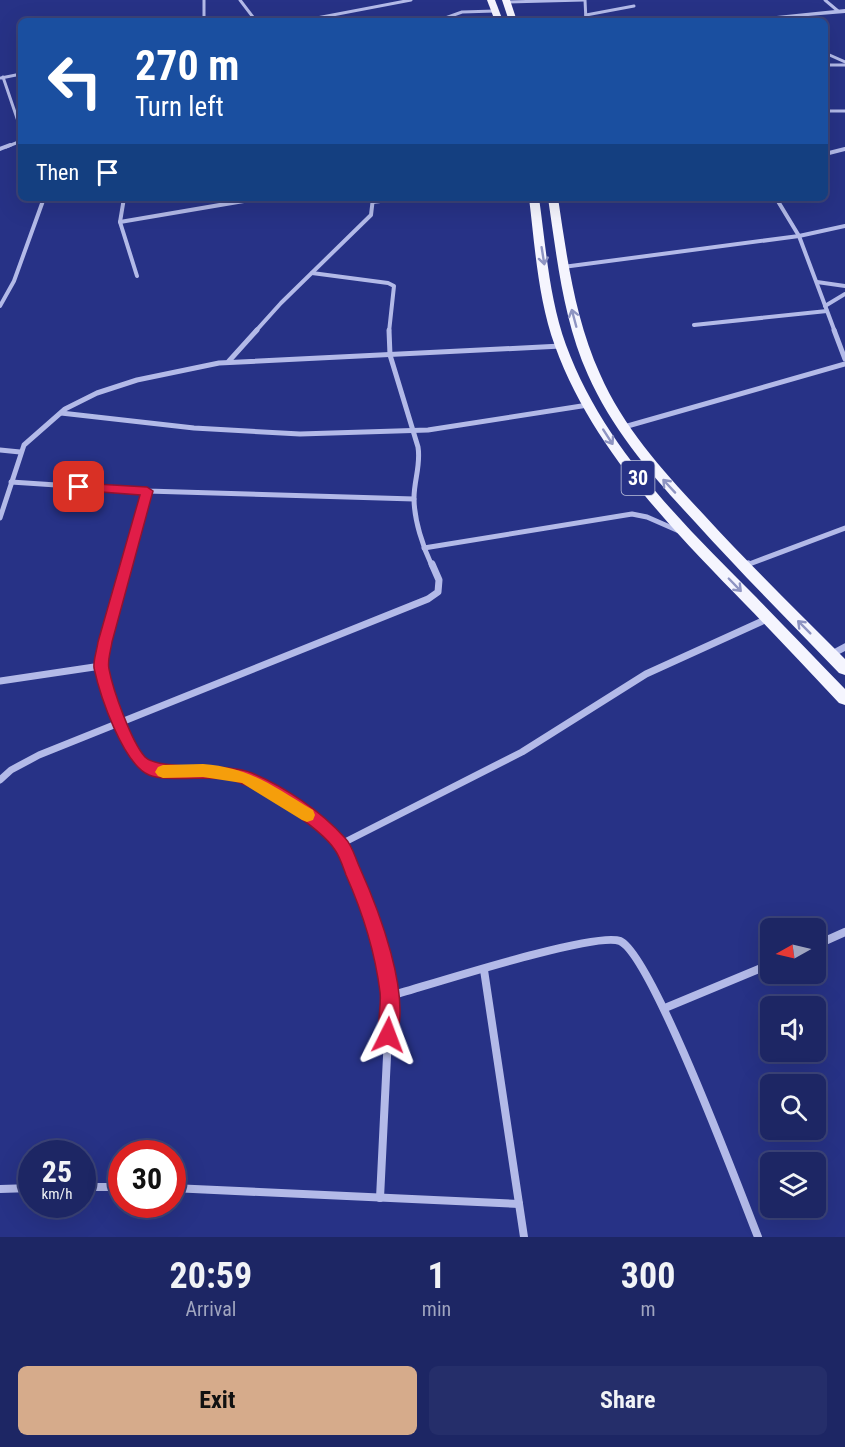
<!DOCTYPE html>
<style>
body{margin:0;font-family:"Roboto Condensed",sans-serif;background:#252e6a;color:#f1f3f6;height:100vh;display:flex;flex-direction:column;font-size:22px;white-space:nowrap}
*{box-sizing:border-box;margin:0}
p{font-size:20px;color:#a0a5bf}
.icon{flex:none;width:33px;height:33px;fill:none;stroke:currentColor;stroke-width:2;stroke-linecap:round;stroke-linejoin:round}
.map{position:relative;height:1237px;overflow:hidden}
.side{display:flex;flex-direction:column;background:#1d2664;flex:1}
.side>*{flex:none}
.banner{position:absolute;left:18px;top:18px;width:810px;height:183px;border-radius:9px;box-shadow:0 6px 24px #0002,0 0 0 2px #3b4378;background:#1a4fa0;color:#fff;overflow:hidden}
.needle{width:39px;rotate:262deg}
.fabs{position:absolute;left:760px;top:918px;display:grid;gap:12px}
.fabs a{display:grid;place-items:center;width:66px;height:66px;border-radius:9px;background:#1d2664;box-shadow:0 6px 24px #0002,0 0 0 2px #3b4378;font-size:30px}
.speed{position:absolute;left:18px;top:1140px;display:flex;gap:12px;font-size:30px;font-weight:700;text-align:center}
.speed>*{display:grid;place-content:center;width:78px;height:78px;border-radius:50%;background:#1d2664;box-shadow:0 6px 24px #0002,0 0 0 2px #3b4378;line-height:1}
.speed small{font-size:15px;font-weight:400}
.speed .limit{border:9px solid #d22;background:#fff;color:#111}
.pin{position:absolute;display:grid;place-items:center;width:51px;height:51px;color:#fff;margin:-26px;border-radius:12px;box-shadow:0 3px 9px #0006}
.me{position:absolute;width:66px;margin:-33px;rotate:3deg;stroke-linejoin:round;filter:drop-shadow(0 0 4px #0008)}
.turn{display:flex;align-items:center;gap:21px;height:126px;padding:0 18px;font-size:27px}
.turn .icon{width:78px;height:78px;stroke-width:2.5}
.turn b{display:block;font-size:42px;line-height:51px}
.then{display:flex;align-items:center;height:57px;padding:0 18px;background:#0003;gap:12px;font-size:22px}
.eta{display:flex;justify-content:space-evenly;align-items:center;height:102px;text-align:center}
.eta b{font-size:36px;font-weight:700;line-height:42px}
.cta{display:flex;gap:12px;margin-top:auto;padding:12px 18px}
.cta a{flex:1;height:69px;border-radius:9px;background:#d6ab8b;color:#111;font-size:24px;font-weight:700;line-height:69px;text-align:center}
.cta a+a{background:#252e6a;color:#f1f3f6}
.map>svg:first-child{display:block}
.lines{fill:none;stroke-linecap:round;stroke-linejoin:round}
.minor-far4{stroke:#b3bae8;stroke-width:3}
.minor-far3{stroke:#b3bae8;stroke-width:4}
.minor-far2{stroke:#b3bae8;stroke-width:5}
.minor-far1{stroke:#b3bae8;stroke-width:7}
.minor{stroke:#b3bae8;stroke-width:8}
.tertiary{fill:#b3bae8;fill-rule:evenodd}
.primary{fill:#f5f5fe;fill-rule:evenodd}
.oneway{stroke:#8e94c2}
.route{fill:#e11d48;stroke:#92132f;stroke-width:1.5}
.slow{fill:#f59e0b}
.labels{text-anchor:middle;dominant-baseline:central;stroke-width:6;stroke-linejoin:round;paint-order:stroke}
.shield{fill:#273286;stroke:#bec2db;stroke-width:1.5}
.shield-label{font-size:20px;font-weight:bold;fill:#fff}
</style>
<div class="map">
<svg width="845" height="1237" viewBox="0 0 845 1237">
<rect width="100%" height="100%" fill="#273286"/>
<g class="lines">
<!-- minor-far4 -->
<g class="minor-far4">
<polyline points="204,0 204,21"/>
<polyline points="240,0 256,21"/>
<polyline points="585,0 586,21"/>
<polyline points="825,0 838,11"/>
<polyline points="507,2 584,0"/>
<polyline points="586,15 634,6"/>
<polyline points="746,18 751,21"/>
<polyline points="301,21 411,0"/>
<polyline points="437,21 462,12 495,11"/>
<polyline points="825,53 845,62"/>
<polyline points="825,65 845,65"/>
<polyline points="3,77 21,130"/>
<polyline points="1,78 21,74"/>
<polyline points="825,111 845,111"/>
<polyline points="6,147 21,141"/>
</g>
<!-- minor-far3 -->
<g class="minor-far3">
<polyline points="0,149 10,145"/>
<polyline points="825,154 845,149"/>
<polyline points="124,198 120,222 137,276"/>
<polyline points="776,198 799,236 835,332"/>
<polyline points="554,200 570,198"/>
<polyline points="373,202 402,198"/>
<polyline points="120,222 261,198"/>
<polyline points="563,267 799,236 845,226"/>
<polyline points="312,273 388,283 394,286 389,332"/>
<polyline points="817,282 845,286"/>
<polyline points="0,306 14,281 44,198"/>
<polyline points="825,306 845,294"/>
<polyline points="694,325 827,311"/>
<polyline points="255,332 281,303 371,215 373,198"/>
</g>
<!-- minor-far2 -->
<g class="minor-far2">
<path d="M389,330L390,355L418,447C421,465 414,480 414,498C414,520 423,547 432,566"/>
<polyline points="834,330 845,359"/>
<polyline points="229,361 257,330"/>
<polyline points="61,413 194,428 300,434 428,430 588,405"/>
<polyline points="624,427 845,364"/>
<polyline points="0,450 20,452"/>
<polyline points="11,482 147,491 414,499"/>
<polyline points="0,518 24,445 65,409 97,393 137,380 219,363 561,346"/>
<polyline points="424,548 632,514 647,517 679,531"/>
<polyline points="126,566 147,491"/>
<polyline points="744,566 845,528"/>
</g>
<!-- minor-far1 -->
<g class="minor-far1">
<path d="M127,564C119,593 102,634 101,662C101,689 129,759 154,770C175,779 201,770 223,773C264,777 335,824 350,862"/>
<polyline points="744,566 748,564"/>
<polyline points="832,654 845,647"/>
<polyline points="0,681 101,666"/>
<polyline points="0,780 11,770 39,755 428,599 438,592 439,580 432,564"/>
<polyline points="341,844 522,752 646,674 767,619"/>
</g>
<!-- minor -->
<g class="minor">
<polyline points="349,861 376,933 390,996 380,1198"/>
<polyline points="816,945 845,932"/>
<polyline points="484,970 524,1237"/>
<path d="M390,996C426,986 595,931 620,941C652,955 740,1192 758,1237"/>
<polyline points="665,1008 771,964"/>
<polyline points="82,1187 122,1187"/>
<polyline points="172,1188 519,1204"/>
<polyline points="0,1189 32,1188"/>
</g>
<!-- tertiary -->
<polygon class="tertiary" points="845,9 845,13 748,21 727,21"/>
<!-- primary -->
<g class="primary">
<polygon points="487,0 495,0 503,21 495,21"/>
<polygon points="502,0 510,0 517,21 509,21"/>
<path d="M529,198H539C546,247 549,298 566,345C603,446 682,523 756,597C786,628 815,658 845,689V705L839,703C808,670 777,637 745,604C671,528 592,448 555,346C538,299 535,247 529,198Z"/>
<path d="M548,198H558C567,258 575,319 600,374C624,429 665,473 705,516C750,565 798,612 845,659V675L839,673C791,623 742,574 695,522C654,478 613,431 588,375C563,319 557,258 548,198Z"/>
</g>
</g>
<!-- one-way arrows -->
<defs><path id="oneway-shaft" d="M-6 0H5M1.5-3L5.5 0L1.5 3" fill="none" stroke-width="1.6" stroke-linecap="round" stroke-linejoin="round" transform="scale(1.5)"/></defs>
<g class="oneway">
<use href="#oneway-shaft" transform="translate(543 256) rotate(81)"/>
<use href="#oneway-shaft" transform="translate(574 318) rotate(-105)"/>
<use href="#oneway-shaft" transform="translate(608 437) rotate(57)"/>
<use href="#oneway-shaft" transform="translate(669 486) rotate(-133)"/>
<use href="#oneway-shaft" transform="translate(735 585) rotate(46)"/>
<use href="#oneway-shaft" transform="translate(804 627) rotate(-135)"/>
</g>
<!-- route -->
<path class="route" d="M79,483L147,487L153,491L112,642C111,650 107,661 109,669C113,690 131,741 145,757C159,771 226,762 252,773C285,787 321,811 345,838C352,845 355,857 359,866C378,908 413,997 395,1041L388,1044L382,1041C375,1026 382,1008 380,992C375,952 362,911 346,875C343,867 340,857 335,850C321,828 252,782 226,779C206,776 165,782 149,775C123,764 100,696 94,668C93,661 97,650 98,642L140,495L75,490L73,487Z"/>
<!-- slow -->
<path class="slow" d="M203,764C252,768 272,786 313,810L315,815L313,820L307,822L302,820L242,783L203,777L163,778L158,776L155,772L158,767L163,765Z"/>
<g class="labels">
<!-- shield labels -->
<rect class="shield" x="621.5" y="461" width="33" height="34" rx="4.5"/>
<g class="shield-label">
<text x="638" y="478">30</text>
</g>
</g>
</svg>
<div class="fabs">
<a><svg class="needle" viewBox="-14 -14 28 28"><path d="M0-13l5 13h-10z" fill="#e53935"/><path d="M0 13l5-13h-10z" fill="#a0a5bf"/></svg></a>
<a><svg class="icon" aria-label="sound" viewBox="0 0 24 24"><path d="M4 9h4l5-4v14l-5-4H4zM17 9q2 3 0 6"/></svg></a>
<a><svg class="icon" aria-label="search" viewBox="0 0 24 24"><circle cx="10" cy="10" r="6"/><path d="M15 15l6 6"/></svg></a>
<a><svg class="icon" aria-label="layers" viewBox="0 0 24 24"><path d="M12 4l9 5-9 5-9-5zM3 14l9 5 9-5"/></svg></a>
</div>
<div class="speed"><div>25<small>km/h</small></div><div class="limit">30</div></div>
<div class="pin" style="left:79px;top:487px;background:#d93025"><svg class="icon" aria-label="arrive" viewBox="0 0 24 24"><path d="M6 21V4h12l-3 4 3 4H6"/></svg></div>
<svg class="me" style="left:388px;top:1035px" viewBox="-20 -20 40 40"><path d="M0-17L14 15 0 8-14 15z" fill="#e11d48" stroke="#fff" stroke-width="4"/></svg>
<div class="banner">
<div class="turn"><svg class="icon" aria-label="left" viewBox="0 0 24 24"><path d="M17 20v-9H6M10 6l-5 5 5 5"/></svg><div><b>270 m</b>Turn left</div></div>
<div class="then">Then<svg class="icon" aria-label="arrive" viewBox="0 0 24 24"><path d="M6 21V4h12l-3 4 3 4H6"/></svg></div>
</div>
</div>
<section class="side">
<div class="eta">
<div><b>20:59</b><p>Arrival</p></div>
<div><b>1</b><p>min</p></div>
<div><b>300</b><p>m</p></div>
</div>
<div class="cta"><a>Exit</a><a>Share</a></div>
</section>
